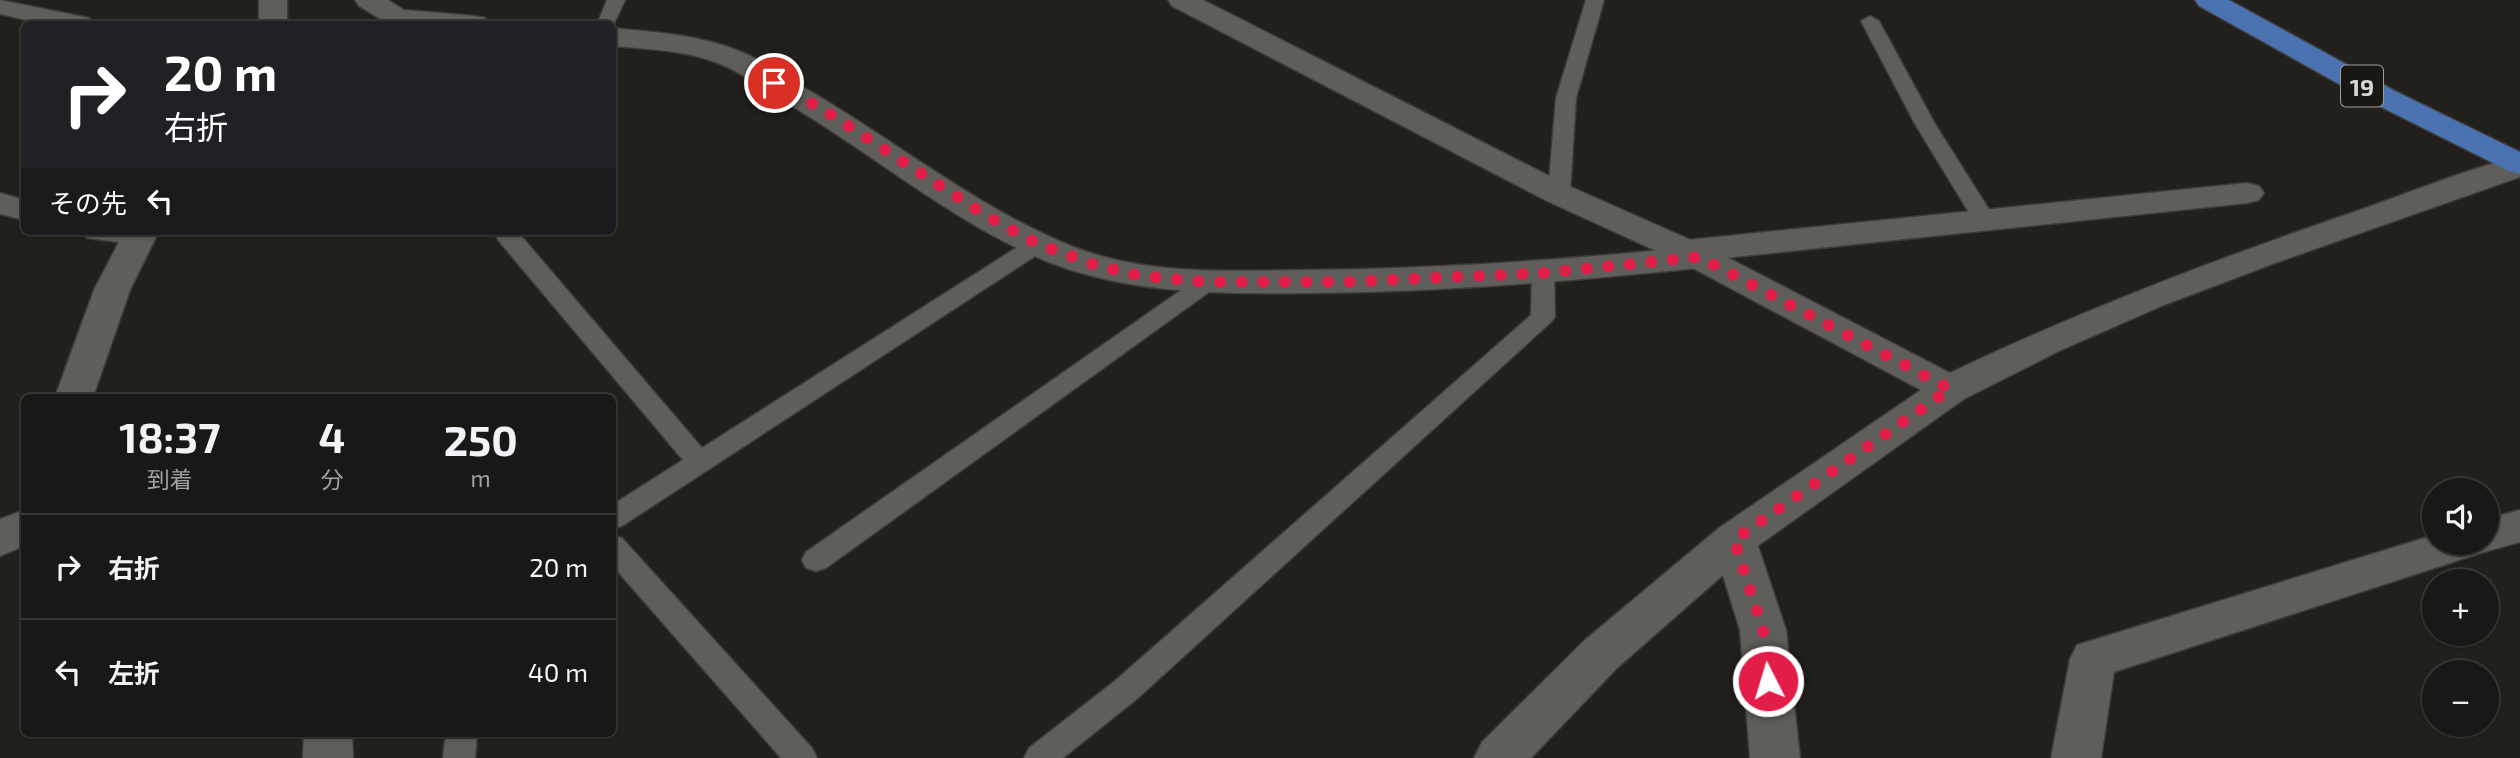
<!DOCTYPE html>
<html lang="ja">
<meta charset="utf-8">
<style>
body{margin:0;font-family:"Exo 2","Noto Sans JP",sans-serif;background:#23211f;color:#f1f3f6;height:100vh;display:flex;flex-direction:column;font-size:26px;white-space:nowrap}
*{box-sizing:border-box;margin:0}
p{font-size:23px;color:#9fa0a1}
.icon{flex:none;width:38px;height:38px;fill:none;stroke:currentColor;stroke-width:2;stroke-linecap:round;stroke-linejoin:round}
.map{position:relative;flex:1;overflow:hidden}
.sheet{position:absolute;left:21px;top:394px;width:595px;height:343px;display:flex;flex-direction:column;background:#1a1816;border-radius:10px;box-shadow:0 2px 5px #0004,0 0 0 2px #383735}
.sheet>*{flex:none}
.banner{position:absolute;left:21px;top:21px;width:595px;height:214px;border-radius:10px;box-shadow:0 2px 5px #0004,0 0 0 2px #383735;background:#202124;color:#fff;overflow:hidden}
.controls{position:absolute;left:2422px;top:478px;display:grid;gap:14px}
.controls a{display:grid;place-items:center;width:77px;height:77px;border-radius:50%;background:#1a1816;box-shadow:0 2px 5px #0004,0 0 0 2px #383735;font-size:35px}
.pin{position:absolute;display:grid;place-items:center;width:60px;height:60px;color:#fff;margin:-30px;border:4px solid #fff;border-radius:50%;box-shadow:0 2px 7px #0007}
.me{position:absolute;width:77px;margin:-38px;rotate:355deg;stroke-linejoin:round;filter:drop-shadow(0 0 5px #0008)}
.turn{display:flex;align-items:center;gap:24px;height:147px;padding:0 28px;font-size:32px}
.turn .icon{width:91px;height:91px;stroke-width:2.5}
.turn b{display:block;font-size:49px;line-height:60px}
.then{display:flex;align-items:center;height:66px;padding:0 28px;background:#0003;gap:14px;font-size:26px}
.eta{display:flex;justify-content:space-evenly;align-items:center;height:119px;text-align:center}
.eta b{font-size:42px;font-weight:700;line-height:49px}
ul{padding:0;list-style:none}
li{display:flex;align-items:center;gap:21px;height:105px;padding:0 28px;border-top:2px solid #383735}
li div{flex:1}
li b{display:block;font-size:26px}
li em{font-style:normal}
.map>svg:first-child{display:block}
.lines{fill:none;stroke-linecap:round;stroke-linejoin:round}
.service-casing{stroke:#3d3b38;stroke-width:3}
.minor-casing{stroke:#3d3b38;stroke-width:3}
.tertiary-casing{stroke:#3d3b38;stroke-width:3}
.primary-casing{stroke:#3d3b38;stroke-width:3}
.service{fill:#605e5a;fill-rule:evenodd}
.minor{fill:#605e5a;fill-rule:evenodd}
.tertiary{fill:#605e5a;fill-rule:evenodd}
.primary{fill:#4a72b0;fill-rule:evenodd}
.route{stroke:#e11d48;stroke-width:12;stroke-dasharray:0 21.6}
.labels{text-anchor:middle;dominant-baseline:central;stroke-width:7;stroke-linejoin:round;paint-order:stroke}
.shield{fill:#191714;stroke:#9e9d9a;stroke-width:2}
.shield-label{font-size:24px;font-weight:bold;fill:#d7d6d4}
</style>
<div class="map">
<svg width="2520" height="758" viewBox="0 0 2520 758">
<rect width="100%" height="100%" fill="#22201d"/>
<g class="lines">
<defs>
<g id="service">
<polygon points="607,0 625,0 612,28 612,24 597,24"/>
<polygon points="1586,0 1604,0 1576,98 1570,194 1566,198 1552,198 1548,194 1556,98"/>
<polygon points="1870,16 1879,21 1935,124 1995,219 1992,224 1976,224 1915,124 1861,21"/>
<polygon points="495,231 517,231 702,448 1030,239 1046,239 1049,244 1046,249 622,526 612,529 612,505 683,460 498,240"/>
<polygon points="1543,266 1551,268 1554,273 1555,317 1551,322 1138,698 1063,758 1024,758 1029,748 1116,680 1531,315 1532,273 1535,268"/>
<polygon points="1208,275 1216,277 1219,282 1216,287 826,568 816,571 806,568 802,560 806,552 1200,277"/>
<polygon points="612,535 622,538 812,748 817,758 781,758 612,565"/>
<polygon points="446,733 477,733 475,758 443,758"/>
</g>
<g id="minor">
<polygon points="0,0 89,18 93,24 44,24 0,14"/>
<rect x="259" y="0" width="28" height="24"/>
<polygon points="355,0 388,0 404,10 475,16 485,18 489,24 389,24 359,6"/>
<path d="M612,28C655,32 700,35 739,51C762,60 782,75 803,87C894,139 976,208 1074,247C1145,275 1227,271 1302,270C1426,269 1549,261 1672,249L1676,243L1688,240L2247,183L2259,186L2264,193L2259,200L2247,203L1715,259L1711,265L1699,268C1571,281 1442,292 1313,293C1225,294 1135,295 1051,263C955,225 874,154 785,102C762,88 740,71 715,62C683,50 646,49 612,46Z"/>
<polygon points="0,193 24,200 24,220 0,214"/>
<polygon points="82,231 159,231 130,290 93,397 55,397 94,290 119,242 87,238"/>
<polygon points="24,510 24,546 0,556 0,519"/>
<polygon points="2520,510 2520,542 2484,552 2114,672 2101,758 2051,758 2070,659 2077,645 2434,535 2434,542 2487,542 2487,519"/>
<polygon points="1734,523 1749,528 1756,540 1786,630 1800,758 1750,758 1740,630 1712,540 1719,528"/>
<polygon points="304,733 352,733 353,758 303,758"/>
</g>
<path id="tertiary" d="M1168,0H1203L1571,187L1711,249L1950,373C2082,310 2216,259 2354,212C2409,193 2464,170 2520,156V177L2275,263L2164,305L2059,351L1964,399L1749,552L1617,668L1531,758H1474L1482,742L1585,640L1719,528L1921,390L1687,265L1547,201L1172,6Z"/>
<polygon id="primary" points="2195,0 2229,0 2395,91 2520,152 2520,174 2509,171 2373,103 2199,6"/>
</defs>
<!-- service casing -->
<use href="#service" class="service-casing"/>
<!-- minor casing -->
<use href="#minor" class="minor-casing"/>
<!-- tertiary casing -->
<use href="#tertiary" class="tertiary-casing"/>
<!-- primary casing -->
<use href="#primary" class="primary-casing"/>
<!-- service -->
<use href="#service" class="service"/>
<!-- minor -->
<use href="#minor" class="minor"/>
<!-- tertiary -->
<use href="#tertiary" class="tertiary"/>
<!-- primary -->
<use href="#primary" class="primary"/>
</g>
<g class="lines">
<!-- route -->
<polyline class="route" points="774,83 822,109 988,217 1038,244 1098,266 1140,276 1208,282 1342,282 1544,273 1699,257 1950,389 1734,540 1763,630 1768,681"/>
</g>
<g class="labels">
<!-- shield labels -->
<rect class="shield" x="2341" y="65.5" width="42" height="41" rx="5"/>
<g class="shield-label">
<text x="2362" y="86">19</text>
</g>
</g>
</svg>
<div class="controls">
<a><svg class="icon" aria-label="sound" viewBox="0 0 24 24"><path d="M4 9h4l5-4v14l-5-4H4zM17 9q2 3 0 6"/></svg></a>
<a>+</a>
<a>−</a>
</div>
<div class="pin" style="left:774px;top:83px;background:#d93025"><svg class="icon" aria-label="arrive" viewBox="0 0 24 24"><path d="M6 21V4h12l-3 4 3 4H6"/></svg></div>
<svg class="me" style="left:1768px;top:681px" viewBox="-20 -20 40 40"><circle r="17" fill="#e11d48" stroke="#fff" stroke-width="3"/><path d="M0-11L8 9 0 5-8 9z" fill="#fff"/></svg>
<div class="banner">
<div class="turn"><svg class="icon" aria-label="right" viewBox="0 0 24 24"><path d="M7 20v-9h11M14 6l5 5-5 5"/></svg><div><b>20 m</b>右折</div></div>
<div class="then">その先<svg class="icon" aria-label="left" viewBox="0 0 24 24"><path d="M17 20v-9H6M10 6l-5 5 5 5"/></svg></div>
</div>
<section class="sheet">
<div class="eta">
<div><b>18:37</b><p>到着</p></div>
<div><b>4</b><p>分</p></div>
<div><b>250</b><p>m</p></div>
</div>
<ul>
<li><svg class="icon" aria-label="right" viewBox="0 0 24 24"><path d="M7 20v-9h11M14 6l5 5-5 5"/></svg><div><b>右折</b></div><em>20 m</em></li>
<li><svg class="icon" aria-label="left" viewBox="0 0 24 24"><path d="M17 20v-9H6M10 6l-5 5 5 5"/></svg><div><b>左折</b></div><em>40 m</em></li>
</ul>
</section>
</div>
